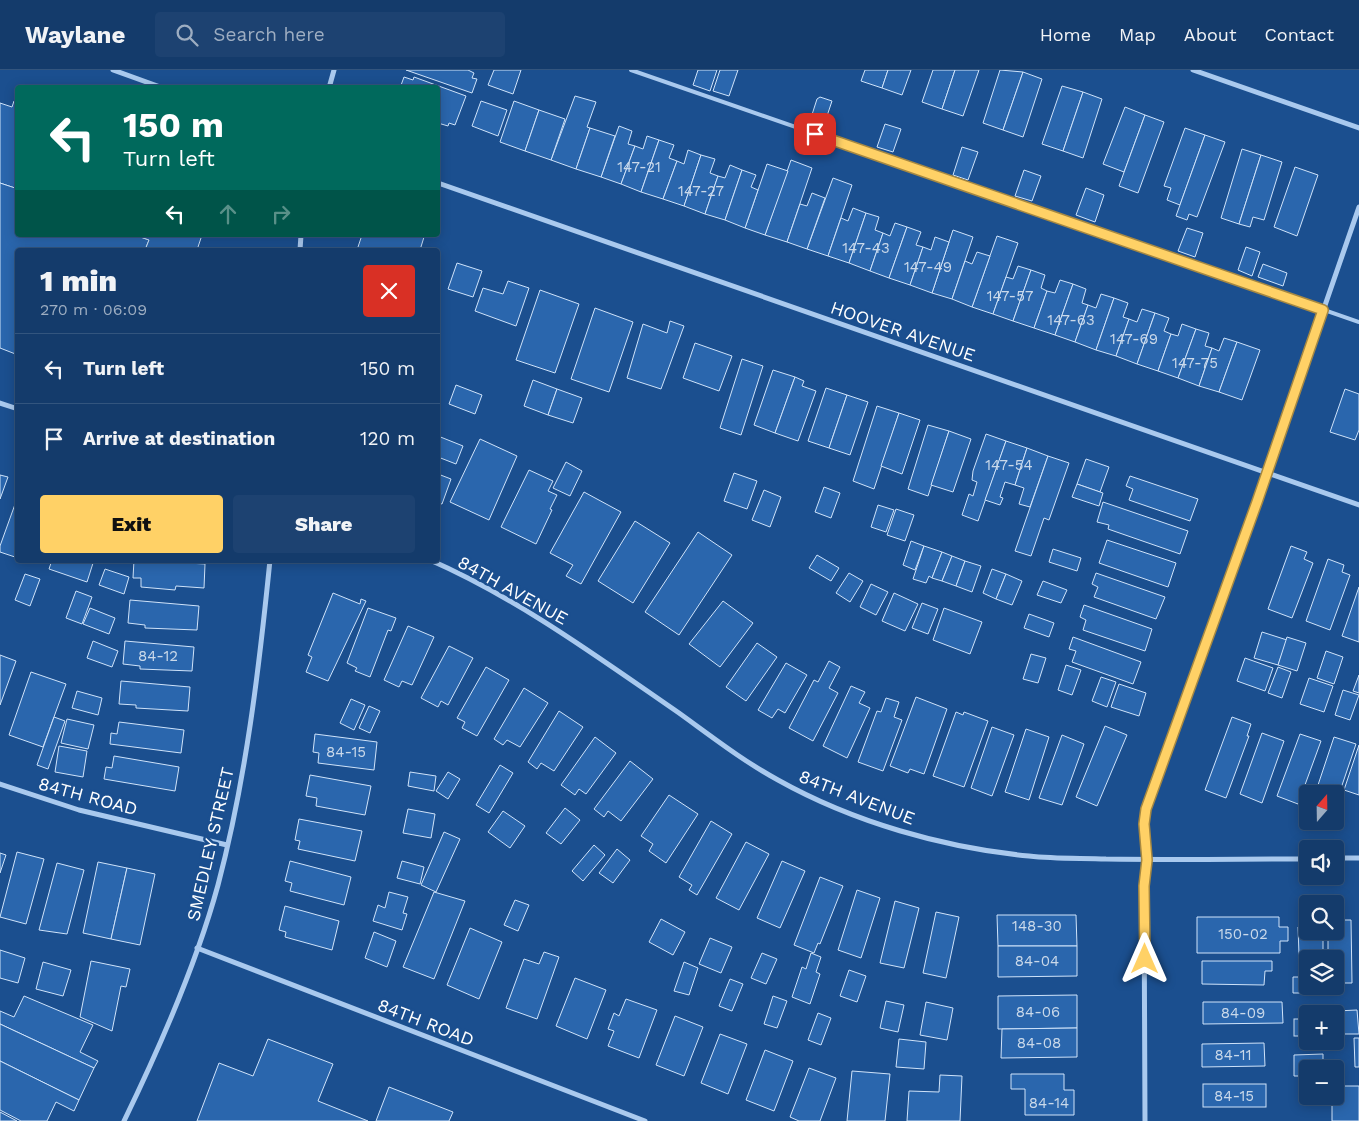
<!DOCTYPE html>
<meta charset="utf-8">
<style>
body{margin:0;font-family:"Work Sans",sans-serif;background:#1d4271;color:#f1f3f6;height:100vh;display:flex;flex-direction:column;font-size:19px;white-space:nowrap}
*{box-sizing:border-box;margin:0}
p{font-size:16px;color:#9dadc1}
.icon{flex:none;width:28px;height:28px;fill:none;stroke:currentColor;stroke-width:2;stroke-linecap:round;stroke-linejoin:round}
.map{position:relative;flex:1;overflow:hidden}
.drawer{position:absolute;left:15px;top:178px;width:425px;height:315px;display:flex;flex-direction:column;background:#143b6b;border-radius:5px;box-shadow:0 2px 12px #0003,0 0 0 1px #33557e}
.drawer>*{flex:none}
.top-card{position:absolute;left:15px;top:15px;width:425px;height:152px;border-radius:5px;box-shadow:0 2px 12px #0003,0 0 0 1px #33557e;background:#00695c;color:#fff;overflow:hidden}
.needle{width:32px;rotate:20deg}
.controls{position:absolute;left:1299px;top:715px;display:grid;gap:10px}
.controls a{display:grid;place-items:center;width:45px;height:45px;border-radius:5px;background:#143b6b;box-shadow:0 2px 12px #0003,0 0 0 1px #33557e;font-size:25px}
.pin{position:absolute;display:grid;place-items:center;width:42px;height:42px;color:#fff;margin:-21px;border-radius:10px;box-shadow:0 2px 8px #0006}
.me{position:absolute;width:55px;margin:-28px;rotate:0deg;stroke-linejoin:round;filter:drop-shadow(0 0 4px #0008)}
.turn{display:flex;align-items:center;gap:18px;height:105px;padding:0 25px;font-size:22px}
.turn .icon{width:65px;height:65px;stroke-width:2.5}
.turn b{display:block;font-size:35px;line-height:42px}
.lanes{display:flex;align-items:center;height:48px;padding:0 25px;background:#0003;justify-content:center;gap:25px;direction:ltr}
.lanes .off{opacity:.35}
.round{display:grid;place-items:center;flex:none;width:52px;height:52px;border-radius:5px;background:#1d4271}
.head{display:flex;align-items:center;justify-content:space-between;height:85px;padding:0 25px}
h1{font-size:30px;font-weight:800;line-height:38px}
.action{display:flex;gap:10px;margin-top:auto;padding:10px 25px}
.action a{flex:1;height:58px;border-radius:5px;background:#ffd166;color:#111;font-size:20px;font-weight:800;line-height:58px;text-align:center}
.action a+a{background:#1d4271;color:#f1f3f6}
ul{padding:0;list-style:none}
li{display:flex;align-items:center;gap:15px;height:70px;padding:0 25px;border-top:1px solid #33557e}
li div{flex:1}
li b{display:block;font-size:19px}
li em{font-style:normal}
header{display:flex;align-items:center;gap:30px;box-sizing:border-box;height:70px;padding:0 25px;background:#143b6b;border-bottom:1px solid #33557e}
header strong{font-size:24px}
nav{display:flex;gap:28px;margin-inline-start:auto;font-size:18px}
.search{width:350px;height:45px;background:#1d4271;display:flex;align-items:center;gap:12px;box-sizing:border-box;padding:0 18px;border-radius:5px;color:#9dadc1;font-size:19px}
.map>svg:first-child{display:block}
.building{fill:#2a66ad;stroke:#cfe3fa}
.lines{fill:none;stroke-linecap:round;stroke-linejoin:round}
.service{stroke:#a9c9ee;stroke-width:4}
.minor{stroke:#a9c9ee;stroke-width:5}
.route-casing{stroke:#a68842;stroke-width:12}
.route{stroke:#ffd166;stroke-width:9}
.labels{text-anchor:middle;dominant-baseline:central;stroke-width:5;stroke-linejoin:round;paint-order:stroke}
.number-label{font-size:15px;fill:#cad9ea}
.street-label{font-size:18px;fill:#fff;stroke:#1b4f8f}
</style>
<header>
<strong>Waylane</strong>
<div class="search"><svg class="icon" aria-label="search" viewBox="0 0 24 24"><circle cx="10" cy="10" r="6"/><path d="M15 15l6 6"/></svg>Search here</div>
<nav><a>Home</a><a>Map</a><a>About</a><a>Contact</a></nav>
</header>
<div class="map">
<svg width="1359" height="1051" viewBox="0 0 1359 1051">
<rect width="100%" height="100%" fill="#1b4f8f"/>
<!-- building -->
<g class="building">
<polygon points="406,0 468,0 474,3 472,8 477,9 472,23"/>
<polygon points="494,0 521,0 513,24 488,15"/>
<polygon points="698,0 717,0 710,21 693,15"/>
<polygon points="720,0 738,0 729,26 713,21"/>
<polygon points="865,0 888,0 882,18 861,11"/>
<polygon points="888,0 911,0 902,25 882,18"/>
<polygon points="933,0 955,0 942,39 922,32"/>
<polygon points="955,0 979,0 963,46 942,39"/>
<polygon points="1000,0 1023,2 1003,60 983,53"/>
<polygon points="1023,2 1042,9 1023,67 1003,60"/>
<polygon points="404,7 413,10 414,7 466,26 455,55 449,53 448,56 438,53 438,18 400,18"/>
<polygon points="1062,16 1083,22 1063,81 1042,74"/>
<polygon points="1083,22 1102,29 1083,88 1063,81"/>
<polygon points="575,26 596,32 587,57 590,58 576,99 551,90"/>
<polygon points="820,27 832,31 823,58 809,54 817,29"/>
<polygon points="14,31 18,32 18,119 0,113 0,33 12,37"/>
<polygon points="481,31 507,40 498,66 472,56"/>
<polygon points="514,31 539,40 525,81 500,72"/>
<polygon points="1125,37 1145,45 1124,102 1103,94"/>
<polygon points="539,40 565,49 551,90 525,81"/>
<polygon points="1145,45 1164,52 1138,123 1119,116"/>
<polygon points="885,54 901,59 893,82 877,77"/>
<polygon points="619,56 632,61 628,74 635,76 621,114 601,107"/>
<polygon points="590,58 615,66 601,107 576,99"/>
<polygon points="1185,58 1205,65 1180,135 1167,130 1171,118 1164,116"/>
<polygon points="1205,65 1225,72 1197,147 1189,144 1187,150 1176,146"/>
<polygon points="647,66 659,70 641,122 621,114 635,76 643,79"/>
<polygon points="659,70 674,75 669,88 677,91 663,129 641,122"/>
<polygon points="962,77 978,82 968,110 953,105"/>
<polygon points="1242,79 1261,85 1239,154 1221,148"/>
<polygon points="688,80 701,85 684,136 663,129 677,91 684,94"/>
<polygon points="701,85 715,89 710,103 718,106 705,144 684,136"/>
<polygon points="1261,85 1282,92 1264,150 1253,147 1250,157 1239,154"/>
<polygon points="791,90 812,98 787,172 765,165"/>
<polygon points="767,94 788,101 765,165 745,158"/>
<polygon points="730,95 742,100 725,150 705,144 718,106 725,108"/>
<polygon points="1295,97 1318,105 1297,166 1274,157"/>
<polygon points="742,100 756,105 751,117 758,120 745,158 725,150"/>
<polygon points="1024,100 1041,106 1032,131 1015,126"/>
<polygon points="833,108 852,115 828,186 807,179"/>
<polygon points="0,113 18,119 18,165 135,165 149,170 145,180 18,180 18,285 0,278"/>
<polygon points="1086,118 1104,125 1095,152 1076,145"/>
<polygon points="812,123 825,128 807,179 787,172 800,134 807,136"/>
<polygon points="853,138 866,143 849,193 828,186 841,148 848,151"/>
<polygon points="866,143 879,147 875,160 883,163 870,201 849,193"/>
<polygon points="895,153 907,157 889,208 870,201 883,163 890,166"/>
<polygon points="907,157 921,162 916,175 923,177 910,215 889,208"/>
<polygon points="1187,158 1203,163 1195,187 1178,181"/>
<polygon points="953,160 973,167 952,229 932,223"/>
<polygon points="135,165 202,165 197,180 145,180 149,170"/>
<polygon points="362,165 420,165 424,167 420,180 357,180"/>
<polygon points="997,166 1018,173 993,244 972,237"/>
<polygon points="935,167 949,172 932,223 910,215 923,177 931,180"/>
<polygon points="1246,177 1260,182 1252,206 1238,200"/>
<polygon points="977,182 990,186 972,237 952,229 965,191 972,194"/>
<polygon points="457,193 482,201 473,227 448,219"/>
<polygon points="1263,194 1287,203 1283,216 1258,207"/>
<polygon points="1018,196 1031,200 1013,251 993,244 1006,207 1013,209"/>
<polygon points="1031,200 1045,205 1041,218 1047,221 1034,258 1013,251"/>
<polygon points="1060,210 1073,214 1055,265 1034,258 1047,221 1055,223"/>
<polygon points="508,211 529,218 516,256 475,241 483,218 503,224"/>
<polygon points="1073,214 1086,219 1082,233 1088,235 1075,272 1055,265"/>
<polygon points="540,220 579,234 555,303 516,290"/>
<polygon points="1101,224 1114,228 1096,280 1075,272 1088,235 1096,238"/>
<polygon points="1114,228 1128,233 1123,247 1129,249 1116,286 1096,280"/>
<polygon points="595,238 633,252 609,322 571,309"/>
<polygon points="1142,239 1155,243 1137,294 1116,286 1129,249 1137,252"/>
<polygon points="1155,243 1169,248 1164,261 1171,264 1158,301 1137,294"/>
<polygon points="670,251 684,256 661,319 627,308 643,254 667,263"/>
<polygon points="1182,254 1196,259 1178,308 1158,301 1171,264 1178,266"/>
<polygon points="1196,259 1209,263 1205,276 1212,278 1199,316 1178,308"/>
<polygon points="1224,268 1237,272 1219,322 1199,316 1212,278 1219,281"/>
<polygon points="1237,272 1260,280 1242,330 1219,322"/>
<polygon points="695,273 732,286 719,321 683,308"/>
<polygon points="742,289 763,296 741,365 720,358"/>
<polygon points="773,300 795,307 775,363 754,355"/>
<polygon points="795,307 804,311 802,316 816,321 798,371 775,363"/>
<polygon points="533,310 557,319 548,345 524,336"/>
<polygon points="456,315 482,325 475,344 449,334"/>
<polygon points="826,318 847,325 829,378 808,371"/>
<polygon points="557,319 582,328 573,353 548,345"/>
<polygon points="1345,319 1359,324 1359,360 1355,370 1330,362"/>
<polygon points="847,325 868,332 850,385 829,378"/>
<polygon points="877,336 899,343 874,419 853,411"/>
<polygon points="899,343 920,350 902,404 881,396"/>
<polygon points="928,355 949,361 928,426 908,419"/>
<polygon points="949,361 971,369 953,422 931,415"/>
<polygon points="986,364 1006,371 978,451 962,445 969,424 973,426 977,412 972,410 973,401"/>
<polygon points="438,366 463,376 456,394 438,387"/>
<polygon points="480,369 517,386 489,450 450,432"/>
<polygon points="1006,371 1027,378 1015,415 1005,412 1000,427 1003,428 1000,435 985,430"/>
<polygon points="1027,378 1048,386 1030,437 1019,434 1024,418 1015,415"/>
<polygon points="1048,386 1069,393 1049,450 1044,448 1031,486 1015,481"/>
<polygon points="1086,389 1109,397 1100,422 1077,414"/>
<polygon points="566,392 582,401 570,426 553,418"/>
<polygon points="529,400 553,411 548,421 557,425 550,439 552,440 536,474 501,457"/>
<polygon points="734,403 757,411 747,439 724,431"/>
<polygon points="438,404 451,409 442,434 438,433"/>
<polygon points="0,405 8,407 0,429"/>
<polygon points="1130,406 1198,429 1190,451 1129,430 1133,419 1126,416"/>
<polygon points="1077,414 1103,423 1099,436 1072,427"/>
<polygon points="824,417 840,423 831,448 815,442"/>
<polygon points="764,420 781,427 770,457 752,450"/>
<polygon points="584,422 621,442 581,514 566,506 573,495 550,483"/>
<polygon points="18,426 18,488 0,482 0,476"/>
<polygon points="1103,432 1188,461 1180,484 1108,459 1109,455 1097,452"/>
<polygon points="878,435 894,440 886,462 871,457"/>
<polygon points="896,439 914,445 905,471 887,465"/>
<polygon points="635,451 670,473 633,533 598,511"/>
<polygon points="698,462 732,485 679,565 645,542"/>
<polygon points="1107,470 1176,493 1168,517 1099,493"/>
<polygon points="911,471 924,476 915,500 903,495"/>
<polygon points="924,476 942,482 932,508 929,506 926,513 913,509"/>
<polygon points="1291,476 1307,482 1304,489 1313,493 1292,548 1268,539"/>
<polygon points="1053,479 1081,488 1077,501 1049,492"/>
<polygon points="942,482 952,486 942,511 932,508"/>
<polygon points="817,485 839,498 831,511 809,498"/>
<polygon points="952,486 965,491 956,516 942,511"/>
<polygon points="1328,489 1344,495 1342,502 1350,505 1330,560 1306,551"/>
<polygon points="52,490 94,490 87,512 49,499"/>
<polygon points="134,490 205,494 204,518 176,516 175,520 141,517 141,508 133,508"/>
<polygon points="965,491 981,496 972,522 956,516"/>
<polygon points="105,499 129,507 124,524 99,515"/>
<polygon points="992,499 1006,504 996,529 983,523"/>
<polygon points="849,503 863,511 850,532 836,523"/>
<polygon points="1096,503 1165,527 1156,549 1094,527 1098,517 1092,514"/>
<polygon points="25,504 40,509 30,536 15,530"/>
<polygon points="1006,504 1022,511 1012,535 996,529"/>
<polygon points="1043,511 1067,520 1061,533 1037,525"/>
<polygon points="871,514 888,522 876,545 860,537"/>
<polygon points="1359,517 1359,572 1342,566"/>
<polygon points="76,521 92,527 82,554 66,548"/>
<polygon points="333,523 360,534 361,529 366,531 328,611 306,602 312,587 308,585"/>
<polygon points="894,523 918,534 905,561 882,551"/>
<polygon points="130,530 199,536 197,560 145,558 145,555 128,553"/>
<polygon points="723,531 753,553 720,597 689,574"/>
<polygon points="922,533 938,539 928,564 912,558"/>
<polygon points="1084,535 1152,559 1145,581 1083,560 1086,550 1080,547"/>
<polygon points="90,538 115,548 109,564 83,554"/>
<polygon points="368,538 396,548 391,561 388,560 370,607 355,601 357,598 347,593"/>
<polygon points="944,538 982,552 970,584 933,570"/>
<polygon points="1029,544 1054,553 1049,567 1024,558"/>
<polygon points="408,556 434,567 412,615 402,611 399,617 384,610"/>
<polygon points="1262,562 1287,570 1278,595 1254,588"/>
<polygon points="1073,567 1141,592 1133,614 1072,592 1076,581 1069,579"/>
<polygon points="1287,567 1306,573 1297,601 1278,595"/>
<polygon points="93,571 118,581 112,597 87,588"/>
<polygon points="125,571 194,577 192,601 140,599 140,596 123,594"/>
<polygon points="757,573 777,587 746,631 726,617"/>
<polygon points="449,576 473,588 448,635 441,631 438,637 421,628"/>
<polygon points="1326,581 1343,587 1334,614 1317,608"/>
<polygon points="1031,584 1046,588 1038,613 1023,609"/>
<polygon points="0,585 16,591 0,635"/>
<polygon points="1245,588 1273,598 1265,621 1237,611"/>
<polygon points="829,591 840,597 829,618 838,623 813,671 789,658 814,610 818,612"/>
<polygon points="786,593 807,605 785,643 778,639 772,648 758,640"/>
<polygon points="1066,595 1081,600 1072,625 1058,620"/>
<polygon points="486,597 509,610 477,666 462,658 465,652 457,648"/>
<polygon points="1278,597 1291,602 1282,628 1268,623"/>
<polygon points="31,602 66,614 43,677 9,665"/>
<polygon points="1359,605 1359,623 1353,621"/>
<polygon points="1101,607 1116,612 1107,637 1092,631"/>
<polygon points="1309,608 1333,616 1324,642 1300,634"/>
<polygon points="121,611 190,617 188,641 136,638 136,635 119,634"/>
<polygon points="1119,614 1146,623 1139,646 1111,637"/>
<polygon points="851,616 865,622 859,633 870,638 847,688 823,676"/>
<polygon points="524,618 548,633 520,677 507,670 503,675 494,669"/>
<polygon points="1343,620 1359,625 1350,650 1335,645"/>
<polygon points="77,621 102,628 98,645 72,638"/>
<polygon points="916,627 947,639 924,704 910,699 908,703 890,696"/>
<polygon points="886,628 899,632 894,647 902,650 883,701 858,692 877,641 881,642"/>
<polygon points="351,629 365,635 354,660 340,653"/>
<polygon points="369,636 380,641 370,663 359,658"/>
<polygon points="559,641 583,657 554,701 541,693 537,699 528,692"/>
<polygon points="956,642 963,645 964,642 988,651 964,717 933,706"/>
<polygon points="54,647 65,651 48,699 37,695"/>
<polygon points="1232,647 1251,654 1247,666 1249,666 1226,728 1205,720"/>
<polygon points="67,649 94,655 88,679 61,673"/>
<polygon points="119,652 184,660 181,683 110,674 111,663 117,664"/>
<polygon points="1105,656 1127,665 1097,736 1076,727"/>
<polygon points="992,657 1014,665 992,726 971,718"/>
<polygon points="1026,659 1049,667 1029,730 1005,722"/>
<polygon points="1262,663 1284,671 1262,733 1240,724"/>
<polygon points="315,664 377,672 374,700 318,693 319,683 313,682"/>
<polygon points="1300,664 1321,671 1298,734 1277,726"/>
<polygon points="1062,665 1084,674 1062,735 1039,728"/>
<polygon points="595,667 616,683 586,724 579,719 575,725 561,715"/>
<polygon points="1334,667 1356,674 1335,736 1335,724 1315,724"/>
<polygon points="1359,675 1359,725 1344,720"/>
<polygon points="59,676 87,681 83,707 55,702"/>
<polygon points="114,686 179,697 175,721 104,709 106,697 112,698"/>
<polygon points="630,691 653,709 621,751 608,741 604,747 594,739"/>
<polygon points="500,695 513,703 489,743 476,735"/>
<polygon points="410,702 436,706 434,721 408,716"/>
<polygon points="448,702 460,709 448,729 436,721"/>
<polygon points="310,705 371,716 365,745 316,736 317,728 306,726"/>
<polygon points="669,725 698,744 666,793 649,781 653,774 641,766"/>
<polygon points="565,738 580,750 561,774 546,763"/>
<polygon points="408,739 435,744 431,768 403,763"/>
<polygon points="503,741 525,756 510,778 488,762"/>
<polygon points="299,749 362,761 355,791 298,779 300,771 295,770"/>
<polygon points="711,751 732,764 697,825 689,820 692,815 679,807"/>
<polygon points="444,762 460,769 436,822 421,815"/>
<polygon points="746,772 769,784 739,840 716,828"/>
<polygon points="594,775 605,785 583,811 572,801"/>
<polygon points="617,779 630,790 613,813 599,803"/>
<polygon points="17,782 44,789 26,854 0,847"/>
<polygon points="0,783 6,785 0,803"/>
<polygon points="290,791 351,807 344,835 290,821 292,813 285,811"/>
<polygon points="402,791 424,797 420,814 397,808"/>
<polygon points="782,791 805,801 780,858 757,848"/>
<polygon points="98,792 127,798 111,869 83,863"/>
<polygon points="57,793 84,800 67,864 39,860"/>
<polygon points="127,798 155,804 140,875 111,869"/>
<polygon points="820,807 843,816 820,874 818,873 814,883 794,875"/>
<polygon points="857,820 880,828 861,888 838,880"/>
<polygon points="389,822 408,827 403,843 407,844 402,860 373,851 378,835 385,838"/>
<polygon points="434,822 465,831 434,909 403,897"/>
<polygon points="515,830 529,835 518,861 504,855"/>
<polygon points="895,831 919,838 904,898 880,893"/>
<polygon points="285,836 339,851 332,880 285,867 286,862 279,860"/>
<polygon points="936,842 959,847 946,908 923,903"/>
<polygon points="997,845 1076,845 1077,876 998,876"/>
<polygon points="1197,847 1279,847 1279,857 1288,857 1288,871 1280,871 1280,883 1197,883"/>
<polygon points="661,849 685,862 673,885 649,872"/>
<polygon points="1335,850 1351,850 1352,913 1335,913 1335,889 1328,889 1328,861 1335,861"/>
<polygon points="1308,856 1308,861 1323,861 1323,884 1299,885 1298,857"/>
<polygon points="470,858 502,872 479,929 447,915"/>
<polygon points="374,862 396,871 387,897 365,888"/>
<polygon points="710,868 732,877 721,903 699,894"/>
<polygon points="998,876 1077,876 1077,906 998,907"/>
<polygon points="0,880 25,888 18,913 0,908"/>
<polygon points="544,882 559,887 537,949 506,938 524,889 539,894"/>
<polygon points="762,883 777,889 766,914 751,908"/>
<polygon points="811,883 821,887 816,902 820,904 810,934 792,927 802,897 806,899"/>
<polygon points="91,891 130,899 126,917 121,916 112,961 80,947"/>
<polygon points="1202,891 1272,891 1272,901 1265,901 1264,915 1202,914"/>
<polygon points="43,892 71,900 63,926 36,919"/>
<polygon points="684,892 698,898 689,925 674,921"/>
<polygon points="849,900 866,906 857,932 840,926"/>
<polygon points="1293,907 1308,907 1308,916 1323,916 1323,923 1293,923"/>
<polygon points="575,908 606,920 587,969 556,956"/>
<polygon points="730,909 743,914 732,941 719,936"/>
<polygon points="1077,925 1077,958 998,959 998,926"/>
<polygon points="24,926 93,955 80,982 98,991 94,998 0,954 0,941 14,947"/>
<polygon points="773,926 787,931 777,958 764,954"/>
<polygon points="626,929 657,940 639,988 608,976 614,961 608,959 614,943 619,946"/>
<polygon points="886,931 904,935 898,962 880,958"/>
<polygon points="926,932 953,938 947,970 920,965"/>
<polygon points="1203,932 1282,932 1283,953 1203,954"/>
<polygon points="1357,940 1359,964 1337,964 1336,941"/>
<polygon points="818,943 831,948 821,975 808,970"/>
<polygon points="675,946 703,957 684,1006 656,995"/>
<rect x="1294" y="949" width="14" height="17"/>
<polygon points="0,954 94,998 79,1030 0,991"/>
<polygon points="1077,958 1077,987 1001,988 1002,959"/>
<polygon points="720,964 747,974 728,1024 701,1013"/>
<polygon points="1354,968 1359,968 1359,997 1355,997"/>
<polygon points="268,969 333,994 318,1031 368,1051 197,1051 219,993 253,1006"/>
<polygon points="899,969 926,972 924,999 896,997"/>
<polygon points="1264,973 1265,996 1202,997 1202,974"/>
<polygon points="765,980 793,991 774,1041 746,1030"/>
<polygon points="1323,984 1323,999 1308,999 1308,1006 1294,1006 1294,985"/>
<polygon points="0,991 79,1030 74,1041 56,1032 47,1051 21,1051 0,1040"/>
<polygon points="809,998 836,1008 820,1051 799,1051 790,1047"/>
<polygon points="852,1001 890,1004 885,1051 847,1051"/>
<polygon points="1011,1004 1064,1004 1064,1020 1074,1020 1074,1045 1025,1045 1025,1019 1011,1019"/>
<polygon points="940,1005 962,1006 960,1051 907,1051 909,1021 939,1022"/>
<rect x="1203" y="1014" width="63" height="23"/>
<polygon points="1335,1016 1359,1016 1359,1051 1332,1051 1332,1026 1335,1026"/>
<polygon points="389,1017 453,1042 449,1051 376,1051"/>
<polygon points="0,1042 17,1051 0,1051"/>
</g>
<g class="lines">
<!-- service -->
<polyline class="service" points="631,0 1359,252"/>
<!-- minor -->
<g class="minor">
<polyline points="113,0 163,18"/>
<polyline points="1193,0 1359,58"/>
<polyline points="329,18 334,0"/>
<polyline points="438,113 1359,435"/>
<polyline points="300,180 301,165"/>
<polyline points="0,333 18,339"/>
<path d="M430,490C519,529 599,588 679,643C711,666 743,691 778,710C853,752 944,778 1029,786C1055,789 1080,788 1106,789C1173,790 1240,789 1308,789"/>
<polyline points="0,714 79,740 227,775"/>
<polyline points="1335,788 1359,788"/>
<polyline points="197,878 645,1051"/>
<path d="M124,1051C159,979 197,892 218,815C246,709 259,599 270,490"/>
<polyline points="1145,1051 1144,816 1146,739 1257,432 1359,137"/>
</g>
</g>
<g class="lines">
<defs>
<polyline id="route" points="815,64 1323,240 1257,432 1146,739 1144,754 1147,790 1144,816 1145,889"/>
</defs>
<!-- route casing -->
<use href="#route" class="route-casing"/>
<!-- route -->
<use href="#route" class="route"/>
</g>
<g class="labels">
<!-- number labels -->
<g class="number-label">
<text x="639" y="97">147-21</text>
<text x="701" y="121">147-27</text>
<text x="866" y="178">147-43</text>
<text x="928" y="197">147-49</text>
<text x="1010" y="226">147-57</text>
<text x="1071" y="250">147-63</text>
<text x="1134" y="269">147-69</text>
<text x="1195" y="293">147-75</text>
<text x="1009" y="395">147-54</text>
<text x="158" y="586">84-12</text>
<text x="346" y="682">84-15</text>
<text x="1037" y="856">148-30</text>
<text x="1243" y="864">150-02</text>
<text x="1037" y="891">84-04</text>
<text x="1038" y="942">84-06</text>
<text x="1243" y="943">84-09</text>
<text x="1039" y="973">84-08</text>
<text x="1233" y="985">84-11</text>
<text x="1234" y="1026">84-15</text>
<text x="1049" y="1033">84-14</text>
</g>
<!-- street labels -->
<g class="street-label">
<text transform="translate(903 261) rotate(19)">HOOVER AVENUE</text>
<text transform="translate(513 520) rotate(29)">84TH AVENUE</text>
<text transform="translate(88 726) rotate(15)">84TH ROAD</text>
<text transform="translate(857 727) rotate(21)">84TH AVENUE</text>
<text transform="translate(210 774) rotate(-77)">SMEDLEY STREET</text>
<text transform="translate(426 952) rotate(21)">84TH ROAD</text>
</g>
</g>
</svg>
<div class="controls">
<a><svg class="needle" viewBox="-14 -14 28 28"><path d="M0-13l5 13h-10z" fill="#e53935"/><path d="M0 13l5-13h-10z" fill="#9dadc1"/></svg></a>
<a><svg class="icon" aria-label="sound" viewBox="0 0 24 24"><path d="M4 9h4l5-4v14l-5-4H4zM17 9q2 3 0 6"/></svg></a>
<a><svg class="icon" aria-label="search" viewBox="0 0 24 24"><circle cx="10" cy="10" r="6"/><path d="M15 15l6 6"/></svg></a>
<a><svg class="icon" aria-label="layers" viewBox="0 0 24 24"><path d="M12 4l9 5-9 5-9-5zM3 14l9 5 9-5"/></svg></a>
<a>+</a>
<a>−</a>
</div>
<div class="pin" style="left:815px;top:64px;background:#d93025"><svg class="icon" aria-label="arrive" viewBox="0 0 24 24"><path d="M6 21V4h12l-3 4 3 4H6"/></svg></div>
<svg class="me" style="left:1145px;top:889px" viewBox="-20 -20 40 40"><path d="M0-17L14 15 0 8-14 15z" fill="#ffd166" stroke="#fff" stroke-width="4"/></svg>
<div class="top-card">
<div class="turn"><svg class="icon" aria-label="left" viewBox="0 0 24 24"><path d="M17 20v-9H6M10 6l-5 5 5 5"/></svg><div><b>150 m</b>Turn left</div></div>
<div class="lanes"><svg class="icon" aria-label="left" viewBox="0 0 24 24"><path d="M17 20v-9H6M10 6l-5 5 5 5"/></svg><svg class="icon off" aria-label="ahead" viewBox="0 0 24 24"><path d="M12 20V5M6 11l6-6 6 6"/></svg><svg class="icon off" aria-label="right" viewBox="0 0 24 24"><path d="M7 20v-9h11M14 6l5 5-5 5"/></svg></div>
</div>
<section class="drawer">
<div class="head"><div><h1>1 min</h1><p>270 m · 06:09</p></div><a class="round" style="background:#d93025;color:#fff"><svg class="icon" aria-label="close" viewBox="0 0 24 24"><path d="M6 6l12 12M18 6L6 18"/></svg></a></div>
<ul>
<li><svg class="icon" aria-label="left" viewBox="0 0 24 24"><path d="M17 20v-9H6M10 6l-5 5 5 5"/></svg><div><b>Turn left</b></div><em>150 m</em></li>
<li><svg class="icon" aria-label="arrive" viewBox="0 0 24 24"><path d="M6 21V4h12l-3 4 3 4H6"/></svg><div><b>Arrive at destination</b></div><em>120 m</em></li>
</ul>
<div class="action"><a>Exit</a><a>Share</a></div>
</section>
</div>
